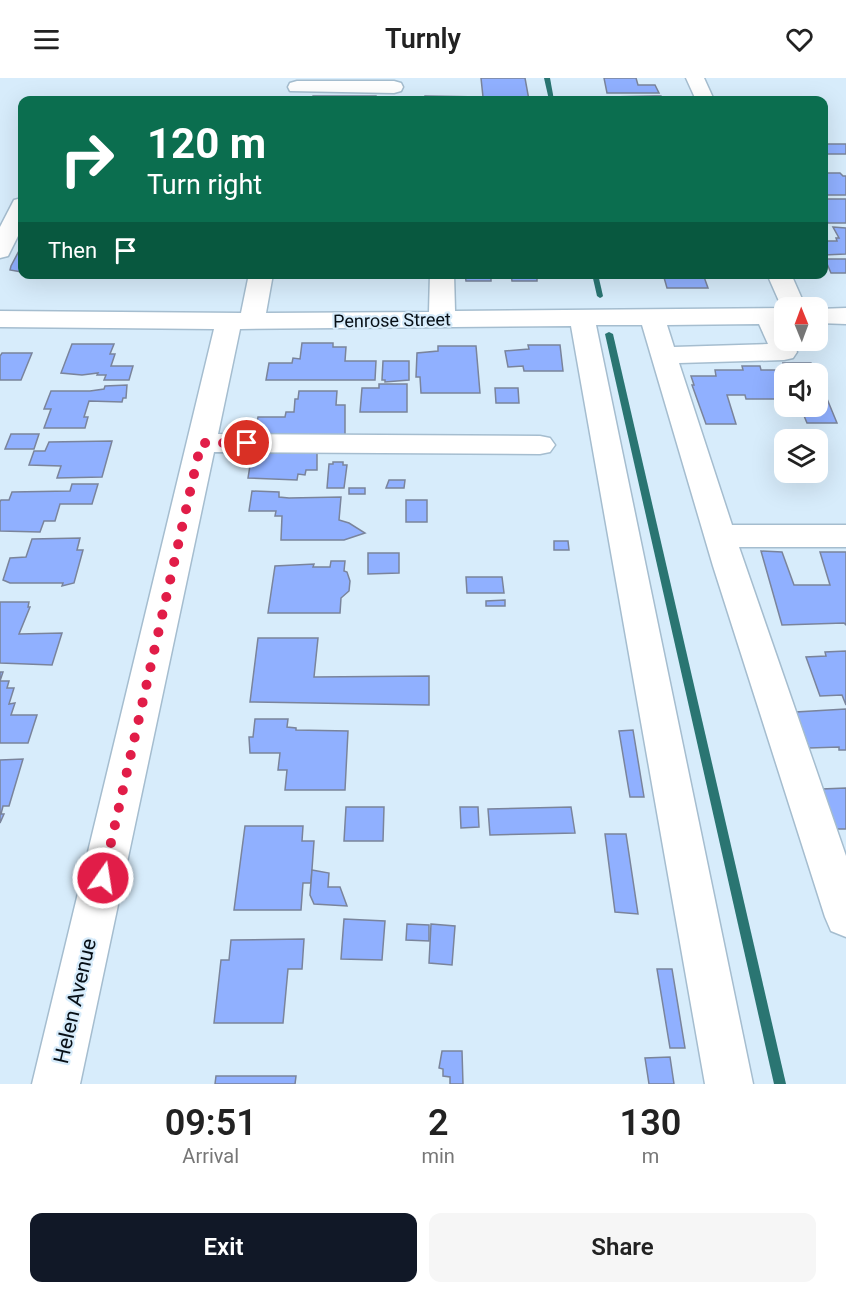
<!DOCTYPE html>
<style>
body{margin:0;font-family:Roboto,sans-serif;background:#f6f6f6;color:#222;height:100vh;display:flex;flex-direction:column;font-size:22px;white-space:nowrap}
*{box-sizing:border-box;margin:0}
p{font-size:20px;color:#767676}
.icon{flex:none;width:33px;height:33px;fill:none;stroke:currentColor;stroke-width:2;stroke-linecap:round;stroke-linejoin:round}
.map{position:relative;height:1006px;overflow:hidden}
.sheet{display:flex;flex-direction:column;background:#fff;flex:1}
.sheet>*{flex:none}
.top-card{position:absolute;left:18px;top:18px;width:810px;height:183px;border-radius:12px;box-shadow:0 6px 24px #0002;background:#0b6e4f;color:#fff;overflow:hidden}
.needle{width:39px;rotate:359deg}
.tools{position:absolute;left:774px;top:219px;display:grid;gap:12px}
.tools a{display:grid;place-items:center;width:54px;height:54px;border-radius:12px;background:#fff;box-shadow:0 6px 24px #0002;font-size:30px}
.pin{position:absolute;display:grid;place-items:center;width:51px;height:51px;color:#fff;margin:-26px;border:3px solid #fff;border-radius:50%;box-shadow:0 2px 6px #0007}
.me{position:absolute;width:66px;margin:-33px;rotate:13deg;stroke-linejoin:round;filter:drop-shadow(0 0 4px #0008)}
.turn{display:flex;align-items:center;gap:21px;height:126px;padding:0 30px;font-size:27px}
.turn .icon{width:78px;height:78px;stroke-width:2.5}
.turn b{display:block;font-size:42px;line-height:51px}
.then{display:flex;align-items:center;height:57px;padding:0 30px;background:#0003;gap:12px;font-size:22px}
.eta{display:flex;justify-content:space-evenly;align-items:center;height:102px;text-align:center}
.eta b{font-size:36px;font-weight:600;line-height:42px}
.button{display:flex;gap:12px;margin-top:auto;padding:12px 30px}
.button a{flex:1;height:69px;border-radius:12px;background:#111827;color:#fff;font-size:24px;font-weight:600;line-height:69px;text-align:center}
.button a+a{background:#f6f6f6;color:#222}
header{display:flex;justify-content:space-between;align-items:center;height:78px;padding:0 30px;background:#fff;font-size:27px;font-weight:600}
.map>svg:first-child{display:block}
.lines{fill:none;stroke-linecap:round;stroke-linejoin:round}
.stream{fill:#2a7572;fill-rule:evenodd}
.building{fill:#90b0ff;stroke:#7a849b;stroke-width:1.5}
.minor-casing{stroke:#a5bdcf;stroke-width:3}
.minor{fill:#fff;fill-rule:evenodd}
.route{stroke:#e11d48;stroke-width:10;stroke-dasharray:0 18}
.labels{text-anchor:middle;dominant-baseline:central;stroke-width:4.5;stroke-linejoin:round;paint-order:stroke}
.far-street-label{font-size:18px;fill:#070f16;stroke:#d7ecfb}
.street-label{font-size:21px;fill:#070f16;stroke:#d7ecfb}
</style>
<header><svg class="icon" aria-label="menu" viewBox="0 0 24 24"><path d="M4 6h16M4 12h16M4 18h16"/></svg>Turnly<svg class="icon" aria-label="heart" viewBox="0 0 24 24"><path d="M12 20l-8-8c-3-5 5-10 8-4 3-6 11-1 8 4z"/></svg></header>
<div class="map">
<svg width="846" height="1006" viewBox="0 0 846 1006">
<rect width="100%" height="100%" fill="#d7ecfb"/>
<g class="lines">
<!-- stream -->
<g class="stream">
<polygon points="544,0 550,0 554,22 549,22"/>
<polygon points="592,196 598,196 603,218 602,219 600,220 597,218"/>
<polygon points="609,254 613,256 786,1006 774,1006 605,256"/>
</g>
</g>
<!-- building -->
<g class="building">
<polygon points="481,0 525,0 529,22 425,22 425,18 483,19"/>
<polygon points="604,0 636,0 638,7 655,7 659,15 607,15"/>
<polygon points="313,18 376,18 376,22 312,22"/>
<polygon points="655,18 661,18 663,22 611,22 609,19"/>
<rect x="824" y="66" width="22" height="10"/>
<polygon points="824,95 840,95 843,98 846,98 846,117 824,117"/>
<polygon points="824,121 846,121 846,145 828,145 824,136"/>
<polygon points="833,149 846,150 846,176 824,177 824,163 837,163 836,160 839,160"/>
<polygon points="21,169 22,194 10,192 11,188"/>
<polygon points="825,181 846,181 846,195 831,195"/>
<polygon points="465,196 491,196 491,203 466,203"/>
<polygon points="511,196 537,196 537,203 512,203"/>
<polygon points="663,196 703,196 708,210 667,210"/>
<polygon points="302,265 333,265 333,269 346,269 345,283 376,283 375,302 266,302 269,285 292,285 293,280 300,281"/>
<polygon points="72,266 114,266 110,276 115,276 111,288 133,288 129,302 104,302 106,297 97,297 98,295 82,297 61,295"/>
<polygon points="528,267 560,267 563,293 524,293 523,288 508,289 505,273 529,271"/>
<polygon points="438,268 476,268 480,315 421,315 420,299 416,299 417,275 438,273"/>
<polygon points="2,275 32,275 21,302 0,302 0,278"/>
<polygon points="383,283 409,283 409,302 385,304 385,302 382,302"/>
<polygon points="783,285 811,285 816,296 784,296 784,317 779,317 780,321 746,321 745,317 727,317 736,346 706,346 692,307 694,307 691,298 716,298 715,292 743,292 742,288 760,288 761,292 786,292"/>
<polygon points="818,299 837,345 807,345 802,333 800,333 798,328 818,328"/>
<polygon points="379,306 407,306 407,334 360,334 362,310 379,310"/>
<polygon points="127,307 126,320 123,320 122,324 89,323 84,339 88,339 85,350 44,350 51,331 44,331 51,313 90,313 104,311 105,308"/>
<polygon points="495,310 518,310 519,325 496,325"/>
<polygon points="299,313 337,313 336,327 345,327 345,357 255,357 258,339 285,339 286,334 294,334 295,321 298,321"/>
<polygon points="11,356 39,356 34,371 5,371"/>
<polygon points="112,363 102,399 57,400 61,388 29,387 34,373 45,373 49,364"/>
<polygon points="304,370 317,370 317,392 306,392 305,397 298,396 297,402 248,400 252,375 303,375"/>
<polygon points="333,384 343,384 343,387 347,387 344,410 327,410 329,386 333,386"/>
<polygon points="389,402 405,402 404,410 386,410"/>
<polygon points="72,406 98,406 92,426 60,426 55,443 44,443 40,454 0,453 0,424 1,422 9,422 12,414 70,413"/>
<rect x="349" y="410" width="16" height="6"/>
<polygon points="252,413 279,414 279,419 289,420 341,419 339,442 349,445 365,455 344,462 281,462 282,438 275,438 276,433 249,433"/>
<rect x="406" y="422" width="21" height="22"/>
<polygon points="80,460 77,472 83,472 74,505 62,508 63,505 10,505 3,502 10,480 26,479 32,461"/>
<polygon points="554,463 568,463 569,472 554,472"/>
<polygon points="761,473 782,474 794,507 830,507 820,474 846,474 846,547 844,545 782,547"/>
<polygon points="368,475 399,475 399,495 368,496"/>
<polygon points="331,483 345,483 344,493 347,494 350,503 349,513 341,520 340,535 268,535 275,488 314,486 313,489 330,489"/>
<polygon points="466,499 502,499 504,515 467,515"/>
<polygon points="505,522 505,528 486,528 486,523"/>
<polygon points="0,524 29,524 28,529 30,529 19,556 62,555 52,587 0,585"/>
<polygon points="258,560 318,560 314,599 429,598 429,627 250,624"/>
<polygon points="846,573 846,627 842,617 820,618 806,579 826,578 825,574"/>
<polygon points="0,594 3,594 0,603 9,603 7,610 14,610 9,626 15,625 11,637 37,637 28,665 0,665"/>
<polygon points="846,631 846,672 839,672 839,669 809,670 796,634"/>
<polygon points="255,641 288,641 287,649 296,650 296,652 348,653 345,712 285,712 287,692 278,692 280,675 250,675 249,659 253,659"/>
<polygon points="633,652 644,719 630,719 619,653"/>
<polygon points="23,681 9,728 3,728 1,736 4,736 0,745 0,682"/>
<polygon points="846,710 846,751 835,751 822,711"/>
<polygon points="346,729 384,729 383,763 344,763"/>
<polygon points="460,729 478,729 479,749 461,750"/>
<polygon points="571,729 575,755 490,757 488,731"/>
<polygon points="245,748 303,748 302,763 314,763 311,805 303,805 301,832 234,832"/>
<polygon points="605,756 626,756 638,836 615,834"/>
<polygon points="312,792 329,795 328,809 340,809 347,828 314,826 310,817"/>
<polygon points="344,841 385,843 382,882 341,881"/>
<polygon points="407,846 429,847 429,863 406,862"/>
<polygon points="431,846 455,848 452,887 429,885"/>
<polygon points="304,861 302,891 288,891 283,945 214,945 221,882 229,882 231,862"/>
<polygon points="657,891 672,891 685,970 670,970"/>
<polygon points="442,973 462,973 463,1006 450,1006 450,999 443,998 443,991 439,990"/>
<polygon points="670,979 674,1006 649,1006 645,980"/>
<polygon points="216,998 296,998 295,1006 215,1006"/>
</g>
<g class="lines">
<defs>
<g id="minor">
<polygon points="686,0 704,0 714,22 696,22"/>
<polygon points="297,3 394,3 401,5 403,9 401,13 394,15 290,13 288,9 290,5"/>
<polygon points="22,120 22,150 8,178 0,180 0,149 14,122"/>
<path d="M249,196H273L266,235L429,234L430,196H454L455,233L782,230L767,196H791L806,230H784V262H792L797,274L793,280L784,282L679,285L732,447H846V469H739L846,778V859L831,853L825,839L713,488L642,247H596L753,1006H705L571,248L240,251L218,356L540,358L550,360L555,367L550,374L540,376L214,374L80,1006H32L214,251L0,249V233L241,235ZM759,246L768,266L674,269L667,247Z"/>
<polygon points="846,230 846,246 818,245 818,231"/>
</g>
</defs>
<!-- minor casing -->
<use href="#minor" class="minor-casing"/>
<!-- minor -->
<use href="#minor" class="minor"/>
</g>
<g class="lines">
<!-- route -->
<polyline class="route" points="103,800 201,365 247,365"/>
</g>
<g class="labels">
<!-- far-street labels -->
<g class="far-street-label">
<text transform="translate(392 242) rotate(-1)">Penrose Street</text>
</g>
<!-- street labels -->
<g class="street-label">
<text transform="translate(75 923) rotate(-77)">Helen Avenue</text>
</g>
</g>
</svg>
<div class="tools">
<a><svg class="needle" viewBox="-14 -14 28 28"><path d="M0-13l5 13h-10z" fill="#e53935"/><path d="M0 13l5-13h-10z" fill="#767676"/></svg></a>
<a><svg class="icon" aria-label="sound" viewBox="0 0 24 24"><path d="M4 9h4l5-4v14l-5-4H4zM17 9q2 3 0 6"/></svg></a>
<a><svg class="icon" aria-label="layers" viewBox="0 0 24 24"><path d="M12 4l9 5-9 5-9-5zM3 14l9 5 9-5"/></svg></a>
</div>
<div class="pin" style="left:247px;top:365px;background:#d93025"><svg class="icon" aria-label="arrive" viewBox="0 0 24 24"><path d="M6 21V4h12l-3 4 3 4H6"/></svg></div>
<svg class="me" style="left:103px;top:800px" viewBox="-20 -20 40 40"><circle r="17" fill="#e11d48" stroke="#fff" stroke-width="3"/><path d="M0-11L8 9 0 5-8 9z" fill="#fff"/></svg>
<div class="top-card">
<div class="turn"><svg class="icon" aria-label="right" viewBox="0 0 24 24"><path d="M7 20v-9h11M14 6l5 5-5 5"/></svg><div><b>120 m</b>Turn right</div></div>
<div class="then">Then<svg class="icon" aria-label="arrive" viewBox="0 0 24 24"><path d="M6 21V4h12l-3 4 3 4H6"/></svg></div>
</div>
</div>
<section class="sheet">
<div class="eta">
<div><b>09:51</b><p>Arrival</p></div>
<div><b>2</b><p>min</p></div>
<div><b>130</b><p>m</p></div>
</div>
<div class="button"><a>Exit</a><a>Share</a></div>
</section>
